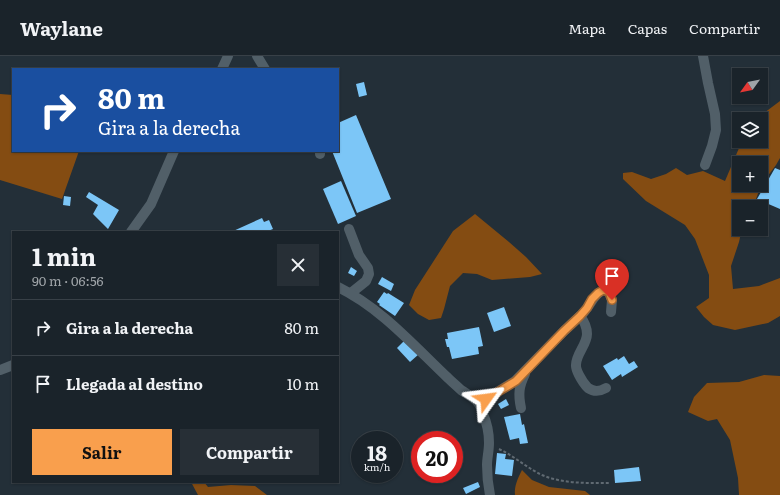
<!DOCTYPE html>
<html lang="es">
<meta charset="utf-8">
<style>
body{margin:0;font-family:Literata,serif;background:#272f36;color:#f1f3f6;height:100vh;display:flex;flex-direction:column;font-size:15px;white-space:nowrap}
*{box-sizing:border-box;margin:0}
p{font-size:13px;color:#9fa4a8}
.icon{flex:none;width:22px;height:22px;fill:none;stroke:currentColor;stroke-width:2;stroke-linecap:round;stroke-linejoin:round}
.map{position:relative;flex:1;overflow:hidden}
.side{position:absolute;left:12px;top:175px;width:327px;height:252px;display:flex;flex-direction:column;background:#1a232a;border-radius:0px;box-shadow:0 1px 3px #0004,0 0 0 1px #384047}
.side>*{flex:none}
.top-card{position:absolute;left:12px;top:12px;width:327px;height:84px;border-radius:0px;box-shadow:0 1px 3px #0004,0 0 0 1px #384047;background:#1a4fa0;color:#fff;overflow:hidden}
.needle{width:26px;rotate:237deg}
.controls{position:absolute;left:732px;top:12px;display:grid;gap:8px}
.controls a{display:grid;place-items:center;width:36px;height:36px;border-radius:0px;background:#1a232a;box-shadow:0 1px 3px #0004,0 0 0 1px #384047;font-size:20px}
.speed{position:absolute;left:351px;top:375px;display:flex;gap:8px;font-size:20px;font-weight:700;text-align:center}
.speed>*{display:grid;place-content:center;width:52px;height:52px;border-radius:50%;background:#1a232a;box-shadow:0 1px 3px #0004,0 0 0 1px #384047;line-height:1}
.speed small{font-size:10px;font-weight:400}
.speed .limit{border:6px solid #d22;background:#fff;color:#111}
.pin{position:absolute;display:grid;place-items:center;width:34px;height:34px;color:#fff;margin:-41px -17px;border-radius:50% 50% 50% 0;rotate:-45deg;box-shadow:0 0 4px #0007}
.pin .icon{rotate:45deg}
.me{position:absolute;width:44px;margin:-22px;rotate:59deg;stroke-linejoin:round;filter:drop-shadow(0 0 3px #0008)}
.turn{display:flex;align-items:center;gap:14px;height:84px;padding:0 20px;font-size:18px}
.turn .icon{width:52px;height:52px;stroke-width:2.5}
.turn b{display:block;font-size:28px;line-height:34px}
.round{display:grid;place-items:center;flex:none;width:42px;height:42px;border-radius:0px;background:#272f36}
.overview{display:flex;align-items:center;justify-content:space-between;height:68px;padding:0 20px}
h1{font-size:24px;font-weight:700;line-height:30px}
.button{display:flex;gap:8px;margin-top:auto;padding:8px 20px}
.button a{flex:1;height:46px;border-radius:0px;background:#f99f4d;color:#111;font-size:16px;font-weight:700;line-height:46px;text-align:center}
.button a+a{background:#272f36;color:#f1f3f6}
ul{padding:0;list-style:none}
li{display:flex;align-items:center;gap:12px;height:56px;padding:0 20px;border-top:1px solid #384047}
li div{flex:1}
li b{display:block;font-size:15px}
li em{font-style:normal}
header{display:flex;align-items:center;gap:24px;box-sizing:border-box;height:56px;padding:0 20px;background:#1a232a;border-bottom:1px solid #384047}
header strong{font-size:19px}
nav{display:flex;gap:22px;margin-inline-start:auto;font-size:14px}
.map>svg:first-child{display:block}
.forest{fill:#844c12;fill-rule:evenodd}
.building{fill:#7cc6f7}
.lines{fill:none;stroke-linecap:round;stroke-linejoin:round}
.path{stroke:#606a72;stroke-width:2;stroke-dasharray:3 2;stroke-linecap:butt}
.minor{stroke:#515f68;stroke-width:10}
.route-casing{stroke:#a26732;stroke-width:10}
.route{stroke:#f99f4d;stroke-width:7}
</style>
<header>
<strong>Waylane</strong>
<nav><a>Mapa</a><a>Capas</a><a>Compartir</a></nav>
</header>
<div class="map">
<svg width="780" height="439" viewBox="0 0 780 439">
<rect width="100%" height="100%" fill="#232f38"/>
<!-- forest -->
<g class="forest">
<polygon points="0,38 13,39 13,95 79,95 62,143 0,124"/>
<path d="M780,45V102L776,109L761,129L756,143L758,148L755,151H739V173H742L739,186L731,210L733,233L759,230L780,222V260L768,267L735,274L713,269L704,261L696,251L709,242V219L695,183L685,169L646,145L623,123V117L632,116L651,123L666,118L676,112L687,119L703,115L725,125L742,85H761V63H756ZM739,107H761V129H739Z"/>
<polygon points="475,158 509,186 526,201 542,218 530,221 492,224 477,218 463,217 450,230 444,253 441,262 429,264 418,258 409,249 415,234 453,175"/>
<polygon points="764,319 780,320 780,439 739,439 738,422 730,384 717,363 708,365 688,356 694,341 707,327 739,326"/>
<path d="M522,414L532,424L549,431L585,435L590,439H515C514,430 518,422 522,414Z"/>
<polygon points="191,426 204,426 208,431 231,429 255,430 267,439 198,439"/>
</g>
<!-- building -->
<g class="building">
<polygon points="364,26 367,39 359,41 356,28"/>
<polygon points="356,59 391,143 357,157 332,95 338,95 338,67"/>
<polygon points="775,112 780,114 780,153 757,143"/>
<polygon points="341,125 356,160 338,168 323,133"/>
<polygon points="89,136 119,154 108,173 93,158 98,149 86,141"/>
<polygon points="64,140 71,141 70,150 63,149"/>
<polygon points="262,162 264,166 269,164 273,173 268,175 269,176 231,176"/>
<polygon points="351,211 357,215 354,220 348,217"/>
<polygon points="382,221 394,228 391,235 378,228"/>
<polygon points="384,236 387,238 388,237 404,247 395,260 379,249 380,248 377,246"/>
<polygon points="504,251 511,270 494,276 487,257"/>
<polygon points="479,271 483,290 478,291 479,298 452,303 449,291 447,291 445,283 448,283 447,277"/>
<polygon points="405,284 419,298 410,306 397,292"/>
<polygon points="624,300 629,308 634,305 638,311 622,321 621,318 612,324 603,310 617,302 618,304"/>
<polygon points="506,343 509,349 501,353 498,348"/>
<polygon points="520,358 522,369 524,368 528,387 520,388 519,382 510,384 504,361"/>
<polygon points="497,397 506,398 505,403 514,404 512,420 495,418"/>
<polygon points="639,411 641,425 615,427 614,414"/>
<polygon points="478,426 480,431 466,438 463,432"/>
</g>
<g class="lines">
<!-- path -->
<path class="path" d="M499,393C514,400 527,412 542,419C563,428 587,427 610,427"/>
<!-- minor -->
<g class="minor">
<polyline points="257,0 265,13"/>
<polyline points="703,0 708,27 715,58 716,74 712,90 705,109"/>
<polyline points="222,13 228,0"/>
<polyline points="320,95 320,98"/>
<polyline points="349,173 359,199 368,212 369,218 366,225 351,237"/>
<polyline points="131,176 151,148 174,95"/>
<path d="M338,231C381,252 413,289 448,322C452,326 457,330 461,334C473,342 479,343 483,358C487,367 489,378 489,387C489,395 487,402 487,409C487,419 488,429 490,439"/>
<path d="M580,260C583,258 585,255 587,252C593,244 594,239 603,234L609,236L612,244L611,256"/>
<polyline points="0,314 13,309"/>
<path d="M479,347L515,325L564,275L580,260C584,265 587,271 587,278C587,289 575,299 576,310C576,313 578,317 579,319C581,323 585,329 588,332C594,336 599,336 606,332"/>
<path d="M521,352C518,338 519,330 525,318"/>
</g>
</g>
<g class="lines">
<defs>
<polyline id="route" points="486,343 516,325 564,275 580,260 587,252 592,243 598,237 603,234 609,236 612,244"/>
</defs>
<!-- route casing -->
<use href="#route" class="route-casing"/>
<!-- route -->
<use href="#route" class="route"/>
</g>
</svg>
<div class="controls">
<a><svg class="needle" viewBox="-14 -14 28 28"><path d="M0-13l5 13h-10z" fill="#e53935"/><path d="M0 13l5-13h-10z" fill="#9fa4a8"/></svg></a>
<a><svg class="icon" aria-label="layers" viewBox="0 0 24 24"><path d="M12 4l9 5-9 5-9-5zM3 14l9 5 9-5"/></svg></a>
<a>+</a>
<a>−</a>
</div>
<div class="speed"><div>18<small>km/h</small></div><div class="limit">20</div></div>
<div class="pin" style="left:612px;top:244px;background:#d93025"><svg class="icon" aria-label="arrive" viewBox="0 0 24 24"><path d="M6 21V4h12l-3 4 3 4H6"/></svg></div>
<svg class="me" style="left:486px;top:343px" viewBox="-20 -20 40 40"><path d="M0-17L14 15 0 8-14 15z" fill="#f99f4d" stroke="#fff" stroke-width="4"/></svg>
<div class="top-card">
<div class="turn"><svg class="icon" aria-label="right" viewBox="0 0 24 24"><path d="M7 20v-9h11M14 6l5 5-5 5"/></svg><div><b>80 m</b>Gira a la derecha</div></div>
</div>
<section class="side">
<div class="overview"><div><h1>1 min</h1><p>90 m · 06:56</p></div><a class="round"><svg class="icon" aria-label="close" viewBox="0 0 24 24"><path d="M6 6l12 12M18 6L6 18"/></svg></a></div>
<ul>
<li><svg class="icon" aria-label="right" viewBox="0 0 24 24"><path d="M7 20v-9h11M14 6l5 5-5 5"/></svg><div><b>Gira a la derecha</b></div><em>80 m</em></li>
<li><svg class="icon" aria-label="arrive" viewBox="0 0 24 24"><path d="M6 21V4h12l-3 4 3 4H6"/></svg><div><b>Llegada al destino</b></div><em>10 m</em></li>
</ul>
<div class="button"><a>Salir</a><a>Compartir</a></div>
</section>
</div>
